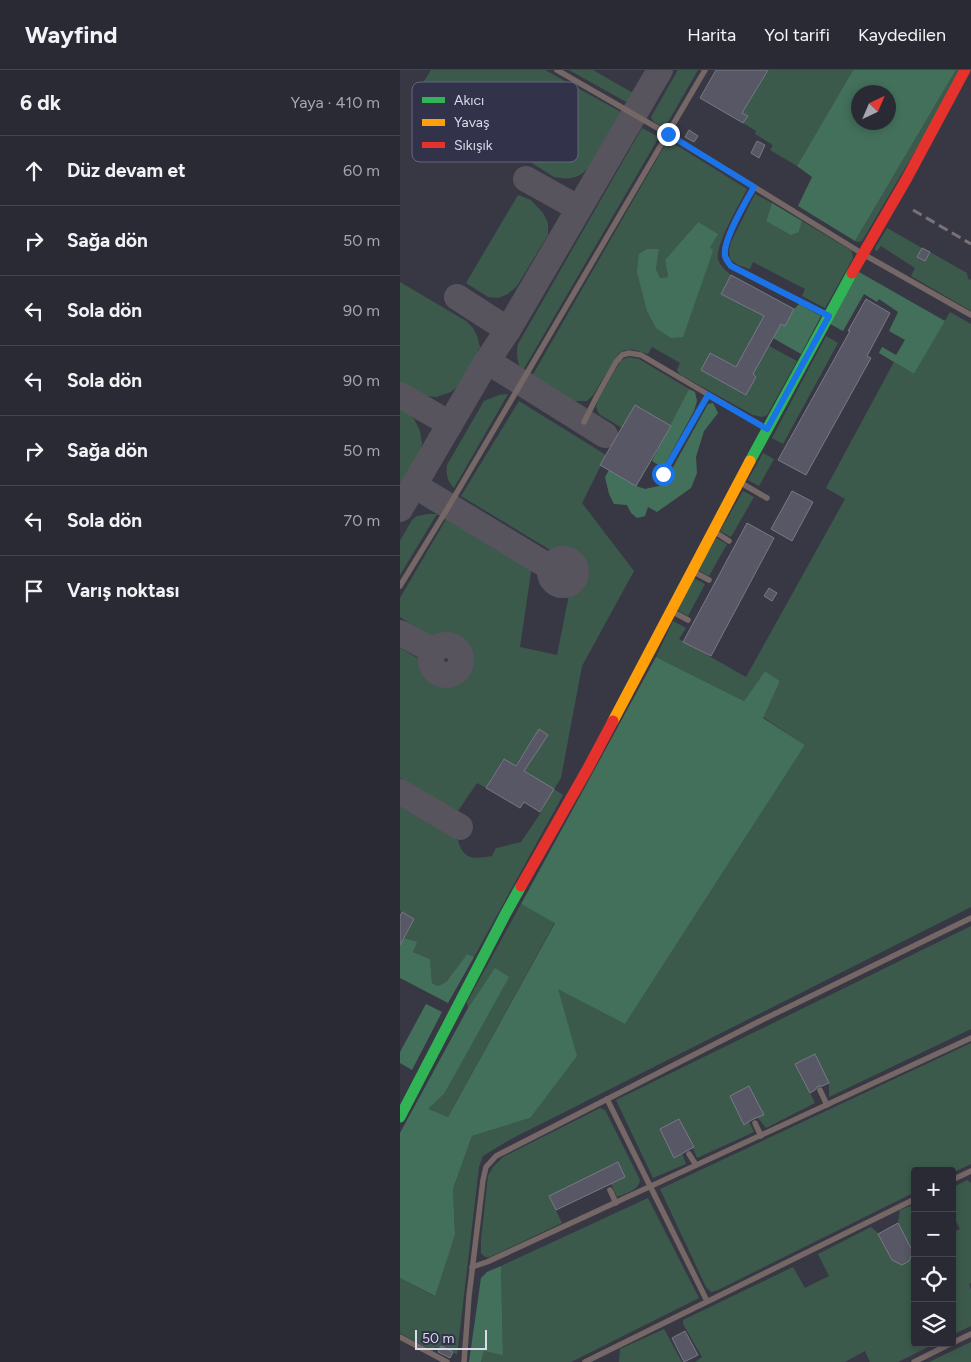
<!DOCTYPE html>
<html lang="tr">
<meta charset="utf-8">
<style>
:root{--surface:#2a2a34;--page:#363640;--text:#f1f3f6;--muted:#a5a7ac;--line:#46464f}
body{margin:0;font-family:Figtree,sans-serif;background:var(--page);color:var(--text)}
.controls{position:absolute;right:15px;bottom:15px;display:grid;overflow:hidden;border-radius:5px;box-shadow:0 2px 8px #0003}
.controls button{width:45px;height:45px;display:grid;place-items:center;padding:0;border:0;border-bottom:1px solid var(--line);background:var(--surface);color:var(--text);font:25px sans-serif}
.compass{position:absolute;left:451px;top:15px;width:45px;height:45px;border-radius:50%;background:var(--surface);box-shadow:0 2px 8px #0003;rotate:44deg}
.scale{position:absolute;left:15px;bottom:12px;width:72px;box-sizing:border-box;padding-left:5px;border:2px solid #dbdbeb;border-top:0;font-size:14px;line-height:18px;white-space:nowrap;color:#dbdbeb;-webkit-text-stroke:4px #33324b;paint-order:stroke}
.stop{position:absolute;width:15px;height:15px;margin:-11px;border:4px solid #1a73e8;border-radius:50%;background:#fff}
.stop.end{background:#1a73e8;border-color:#fff;box-shadow:0 1px 5px #0008}
.list{margin:0;padding:0;list-style:none}
h2{display:flex;justify-content:space-between;align-items:center;height:65px;margin:0;padding:0 20px;font-size:21px}
h2 small{font-size:16px;font-weight:400;color:var(--muted)}
.list li{display:grid;grid-template-columns:32px 1fr auto;gap:15px;align-items:center;box-sizing:border-box;height:70px;padding:0 20px;border-top:1px solid var(--line)}
.list b{display:block;font-size:19px;white-space:nowrap}
.list em{font-size:16px;font-style:normal;color:var(--muted)}
.icon{flex:none;width:28px;height:28px;fill:none;stroke:currentColor;stroke-width:2;stroke-linecap:round;stroke-linejoin:round}
.map{position:relative;flex:none;width:571px;height:1292px;overflow:hidden}
header{display:flex;align-items:center;gap:30px;box-sizing:border-box;height:70px;padding:0 25px;background:var(--surface);border-bottom:1px solid var(--line)}
header strong{font-size:24px}
nav{display:flex;gap:28px;margin-inline-start:auto;font-size:18px}
main{display:flex}
aside{flex:1;background:var(--surface)}
.map>svg:first-child{display:block}
.green{fill:#3c5a4c;fill-rule:evenodd}
.forest{fill:#43705b;fill-rule:evenodd}
.lines{fill:none;stroke-linecap:round;stroke-linejoin:round}
.taxiway{stroke:#58545d;stroke-width:26}
.building{fill:#575765;stroke:#797985}
.lane{stroke:#746765;stroke-width:5.5}
.fast{stroke:#30b455;stroke-width:11}
.slow{stroke:#ff9f0a;stroke-width:11}
.jam{stroke:#e5322d;stroke-width:11}
.rail{stroke:#797175;stroke-width:3;stroke-dasharray:10 5;stroke-linecap:butt}
.route{stroke:#1a73e8;stroke-width:6}
.key{fill:#33324b;stroke:#65657b;stroke-width:1}
.key-label{font-size:14px;fill:#dbdbeb}
</style>
<header>
<strong>Wayfind</strong>
<nav><a>Harita</a><a>Yol tarifi</a><a>Kaydedilen</a></nav>
</header>
<main>
<aside>
<h2>6 dk<small>Yaya · 410 m</small></h2>
<ul class="list">
<li><svg class="icon" aria-label="ahead" viewBox="0 0 24 24"><path d="M12 20V5M6 11l6-6 6 6"/></svg><div><b>Düz devam et</b></div><em>60 m</em></li>
<li><svg class="icon" aria-label="right" viewBox="0 0 24 24"><path d="M7 20v-9h11M14 6l5 5-5 5"/></svg><div><b>Sağa dön</b></div><em>50 m</em></li>
<li><svg class="icon" aria-label="left" viewBox="0 0 24 24"><path d="M17 20v-9H6M10 6l-5 5 5 5"/></svg><div><b>Sola dön</b></div><em>90 m</em></li>
<li><svg class="icon" aria-label="left" viewBox="0 0 24 24"><path d="M17 20v-9H6M10 6l-5 5 5 5"/></svg><div><b>Sola dön</b></div><em>90 m</em></li>
<li><svg class="icon" aria-label="right" viewBox="0 0 24 24"><path d="M7 20v-9h11M14 6l5 5-5 5"/></svg><div><b>Sağa dön</b></div><em>50 m</em></li>
<li><svg class="icon" aria-label="left" viewBox="0 0 24 24"><path d="M17 20v-9H6M10 6l-5 5 5 5"/></svg><div><b>Sola dön</b></div><em>70 m</em></li>
<li><svg class="icon" aria-label="arrive" viewBox="0 0 24 24"><path d="M6 21V4h12l-3 4 3 4H6"/></svg><div><b>Varış noktası</b></div></li>
</ul>
</aside>
<div class="map">
<svg width="571" height="1292" viewBox="0 0 571 1292">
<rect width="100%" height="100%" fill="#383845"/>
<g class="green">
<path d="M31 0H145L221 42 189 97C179 109 169 110 154 107L18 21Z"/>
<path d="M169 0H193L233 23 228 33Z"/>
<path d="M278 0H298L268 52 263 56C258 55 253 52 251 47Z"/>
<path d="M368 0H453L397 96 370 80 373 75 355 64 356 61 343 53 347 46 342 43Z"/>
<path d="M556 0H563L462 171 458 172 455 171Z"/>
<path d="M242 58 259 67 122 302C117 292 116 285 118 274Z"/>
<path d="M268 72 273 73 347 119C340 133 315 175 318 189 320 196 326 201 331 205L321 223 364 246 336 297 310 283 301 300 346 325 356 307 353 304 369 276 397 291 367 345 362 347 353 345 281 305 278 302 277 300 280 293 252 277 248 284C237 281 231 276 219 283L193 325 187 331H175L137 312 132 306 265 75ZM298 152 310 178 247 241 259 179 256 199 260 208 268 207 265 190Z"/>
<path d="M355 124 372 133 366 151 399 162 402 151 452 181 453 188 425 238 402 226 405 219 353 192 350 199 338 195 330 189 329 181 331 172Z"/>
<path d="M118 125 131 130 143 143 148 153V165L117 216 108 224 98 228 88 227 66 213Z"/>
<path d="M487 158 522 178 517 187 525 191 530 182 567 203 568 209 571 210V241L511 206 515 198 481 176 477 181 475 180V178Z"/>
<path d="M0 212 66 251 73 258 77 266 80 277 62 313 51 322 36 327 17 325 0 315Z"/>
<path d="M550 242 571 254V837L111 1069 83 1086 79 1097 57 1285 53 1282 35 1277 33 1281 0 1263V1208L34 1226 55 1165 53 1119 72 1066 130 1048 158 918 225 954 405 675 363 647 380 611 365 601 344 631 256 587 273 551 286 558 279 569 346 607 445 429 426 418 494 292 514 304Z"/>
<path d="M426 266 438 273 383 374 372 368Z"/>
<path d="M229 287 239 289 289 319 271 356 235 335 222 358 199 344 196 337 199 328 221 290Z"/>
<path d="M108 324 54 418C47 411 46 405 47 395L84 331 99 325Z"/>
<path d="M119 331 206 385 182 433 234 501 182 596 161 708 154 719 163 725 74 887 67 884 46 912 38 916 32 913 30 889 13 882 16 873 4 868 14 849 0 841V737L58 770C63 791 75 789 92 786L96 778 121 772 140 744 153 719 124 701 147 665 139 660 115 696 103 689 86 718 77 713 58 741 0 708V578L21 590 25 601 41 612 50 610 59 606 63 608 68 598 66 596 68 589 65 581 58 573 50 568H41L37 564 32 567 0 547V528L48 446 132 495 120 577 157 585 170 520C174 517 180 515 182 510 186 500 180 485 169 483 166 482 160 483 157 484L61 426Z"/>
<path d="M0 336 14 349 20 361 22 373 20 387 0 420Z"/>
<path d="M363 383 374 389 359 416 348 410Z"/>
<path d="M343 421 354 427 331 467 320 461Z"/>
<path d="M28 444H37L0 505V471L12 450 17 446Z"/>
<path d="M316 468 327 474 309 506 298 500Z"/>
<path d="M294 508 305 514 288 546 277 540Z"/>
<path d="M121 834 155 852 48 1047 27 1040 44 1024 95 899 68 938 67 932Z"/>
<path d="M571 856V959L429 1027V1013L410 1023 415 1033 366 1058 358 1048 349 1052 354 1062 297 1088 293 1078 282 1083 286 1094 253 1108 216 1030Z"/>
<path d="M571 973V1094L552 1103V1101H515V1122L318 1220 311 1222 306 1217 260 1119Z"/>
<path d="M200 1038 205 1040 240 1110C238 1121 226 1123 217 1127L211 1114 225 1107 218 1093 149 1126 162 1153 90 1187H85L81 1183V1170L88 1106 93 1097 103 1087Z"/>
<path d="M567 1110 571 1113V1213L569 1214 571 1219V1256L552 1265V1163L560 1159 552 1143V1118Z"/>
<path d="M248 1128 299 1228 171 1292H81L84 1281 103 1284 101 1196Z"/>
<path d="M515 1134V1273H536L498 1292H470L465 1281 445 1292H295L302 1287 283 1254V1250L393 1197 405 1218 429 1206 418 1184 471 1157 479 1164 498 1153 500 1140Z"/>
<path d="M264 1259 282 1292H219L220 1279Z"/>
<path d="M571 1272V1292H529Z"/>
</g>
<g class="forest">
<path d="M453 0H556L455 171 398 136 412 107 397 96ZM458 22H488V52H458Z"/>
<path d="M372 133 402 151 399 162 391 165 366 151Z"/>
<path d="M298 152 318 164 310 177 313 181 283 267 271 268 256 258 247 241 237 202 239 184 247 179H259L256 199 260 208 268 207 265 190Z"/>
<path d="M459 202 545 251 514 304 479 283 482 277 496 285 505 270 489 261 498 242 479 229 477 232 464 224 443 261 430 254Z"/>
<path d="M399 234 421 246 401 284 373 268 381 254 385 256 394 239Z"/>
<path d="M289 319 295 322 297 331 294 341 263 398 252 391Z"/>
<path d="M313 333 318 343 304 361 296 387 297 403 291 418 257 442 248 437 245 446 237 448 231 443 227 435 214 434 209 424 205 407 209 400 236 416 245 419 263 415 308 334Z"/>
<path d="M256 587 344 631 365 601 380 611 363 648 405 675 225 954 158 919 177 986 130 1048 72 1066 53 1119 55 1165 35 1226 0 1208V1063L68 938 95 898 109 907 44 1024 28 1039 48 1047 155 853 121 834Z"/>
<path d="M4 868 17 872 13 882 30 889 32 913 38 916 46 912 67 884 74 887 48 933 0 908V875Z"/>
<path d="M26 934 42 942 12 1000 0 993V982Z"/>
<path d="M101 1196 103 1285 84 1281 81 1292H69L81 1208 87 1202Z"/>
</g>
<g class="lines">
<g class="taxiway">
<path d="M126 109 178 138"/>
<path d="M57 227 108 260"/>
<path d="M87 291 205 365"/>
<path d="M0 325 50 354"/>
<path d="M14 415 151 498"/>
<path d="M0 439 87 291 108 260 260 0"/>
<circle cx="163" cy="502" r="13"/>
<path d="M0 563 34 581"/>
<circle cx="46" cy="590" r="15"/>
<path d="M0 722 60 757"/>
</g>
</g>
<g class="building">
<path d="M316 0H368L342 43 348 46 343 53 300 28Z"/>
<path d="M289 60 298 66 294 72 285 67Z"/>
<path d="M357 71 365 75 359 88 351 83Z"/>
<path d="M522 178 530 182 525 191 517 187Z"/>
<path d="M331 205 394 239 385 256 381 254 353 304 356 307 346 325 301 300 310 283 336 297 364 246 321 224Z"/>
<path d="M466 229 490 243 467 286 471 288 406 405 378 390 450 261H448Z"/>
<path d="M235 335 271 356 236 416 200 395Z"/>
<path d="M392 421 413 432 392 471 371 459Z"/>
<path d="M347 453 374 468 311 586 283 572Z"/>
<path d="M369 518 377 523 372 531 364 526Z"/>
<path d="M139 659 148 665 124 701 154 719 140 742 124 732 120 738 86 718 104 689 116 696Z"/>
<path d="M2 842 14 849 0 875V846Z"/>
<path d="M415 984 429 1013 422 1016H418L415 1020 410 1023 395 994Z"/>
<path d="M349 1016 364 1045 353 1049 344 1055 330 1026Z"/>
<path d="M279 1049 294 1077 274 1088 260 1059Z"/>
<path d="M218 1092 225 1107 156 1140 149 1126Z"/>
<path d="M498 1153 513 1182 509 1191 502 1195 492 1190 478 1164Z"/>
<path d="M285 1261 298 1285 284 1292 272 1268Z"/>
<path d="M41 1276 53 1282 50 1288 38 1282Z"/>
</g>
<g class="lines">
<g class="lane">
<path d="M157 0 268 64 463 184 571 245"/>
<path d="M354 117C346 131 322 171 325 186 326 190 329 193 331 196L427 245"/>
<path d="M184 352 197 326 216 292 222 285 229 283 241 285 365 358"/>
<path d="M263 404 308 325"/>
<path d="M341 413 367 428"/>
<path d="M315 462 329 471"/>
<path d="M294 502 309 510"/>
<path d="M0 516 49 436 305 0"/>
<path d="M273 542 288 550"/>
<path d="M420 1020 427 1035"/>
<path d="M207 1029 307 1231"/>
<path d="M355 1053 361 1066"/>
<path d="M289 1084 296 1095"/>
<path d="M552 1110 571 1101"/>
<path d="M210 1120 216 1133"/>
<path d="M72 1197 87 1192 571 968"/>
<path d="M0 1267 47 1292"/>
<path d="M552 1273 571 1264"/>
<path d="M64 1292 69 1226 83 1110 86 1097 96 1086 358 952 571 848"/>
<path d="M185 1292 515 1129"/>
<path d="M514 1292 552 1273"/>
</g>
<g class="fast">
<path d="M350 391 452 203"/>
<path d="M0 1047 106 843 121 816"/>
</g>
<path class="slow" d="M213 651 350 391"/>
<g class="jam">
<path d="M452 203 507 108 565 0"/>
<path d="M121 816 188 698 213 651"/>
</g>
<path class="rail" d="M513 140 571 174"/>
</g>
<g class="lines">
<path class="route" d="M263 404 308 325 367 359 429 246 331 196C329 193 326 190 325 186 322 171 346 131 354 117L268 64"/>
</g>
<rect x="12" y="12" width="166" height="80" rx="8" class="key"/>
<rect x="22" y="27" width="23" height="6" fill="#30b455"/>
<rect x="22" y="49" width="23" height="7" fill="#ff9f0a"/>
<rect x="22" y="72" width="23" height="6" fill="#e5322d"/>
<g class="key-label">
<text x="54" y="35">Akıcı</text>
<text x="54" y="57">Yavaş</text>
<text x="54" y="80">Sıkışık</text>
</g>
</svg>
<div class="controls">
<button>+</button>
<button>−</button>
<button><svg class="icon" aria-label="locate" viewBox="0 0 24 24"><circle cx="12" cy="12" r="6"/><path d="M12 2v4M12 18v4M2 12h4M18 12h4"/></svg></button>
<button><svg class="icon" aria-label="layers" viewBox="0 0 24 24"><path d="M12 4l9 5-9 5-9-5zM3 14l9 5 9-5"/></svg></button>
</div>
<svg class="compass" viewBox="-18 -18 36 36"><path d="M0-13l5 13h-10z" fill="#e53935"/><path d="M0 13l5-13h-10z" fill="#a5a7ac"/></svg>
<div class="scale">50 m</div>
<div class="stop" style="left:263px;top:404px"></div>
<div class="stop end" style="left:268px;top:64px"></div>
</div>
</main>
